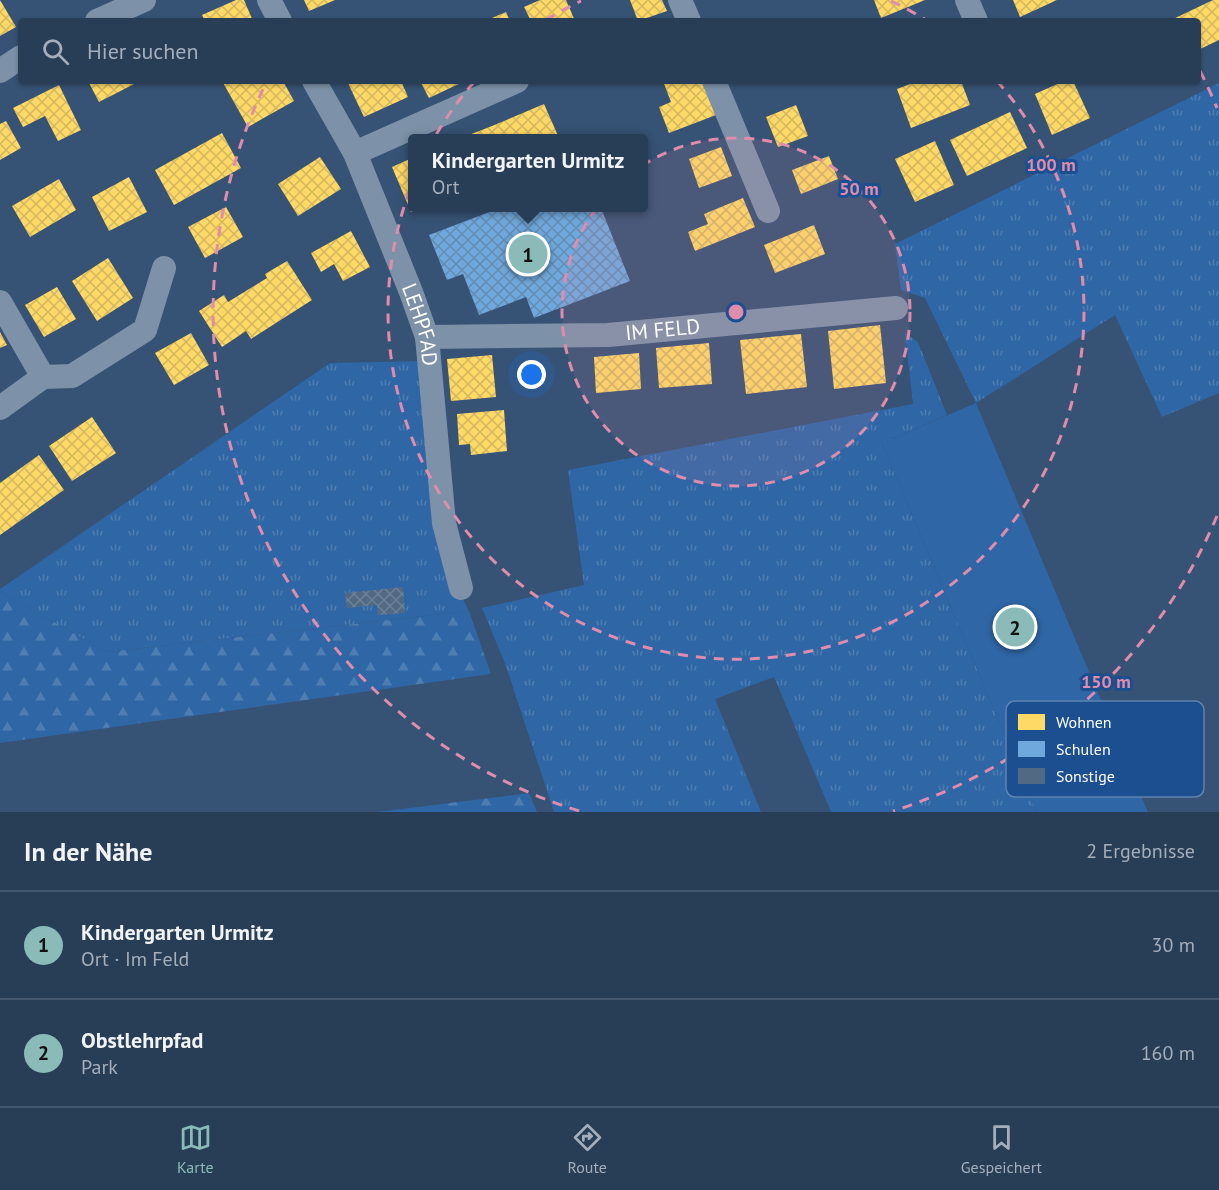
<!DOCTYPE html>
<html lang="de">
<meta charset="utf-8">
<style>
:root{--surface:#283e57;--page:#30455d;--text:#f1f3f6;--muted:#a5aeba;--line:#44576d;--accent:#8bbbb9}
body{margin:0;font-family:"PT Sans",sans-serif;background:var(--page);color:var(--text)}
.you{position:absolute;left:532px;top:375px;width:21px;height:21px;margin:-15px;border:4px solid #fff;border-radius:50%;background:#1a73e8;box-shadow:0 0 0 9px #1a73e833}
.badge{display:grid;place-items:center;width:39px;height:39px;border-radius:50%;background:var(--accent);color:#111;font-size:20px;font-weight:700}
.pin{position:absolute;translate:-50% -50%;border:3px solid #fff;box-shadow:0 2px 6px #0006}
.popup{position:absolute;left:408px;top:134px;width:240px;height:78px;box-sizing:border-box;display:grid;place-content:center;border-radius:6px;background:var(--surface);filter:drop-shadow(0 2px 4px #0005);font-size:20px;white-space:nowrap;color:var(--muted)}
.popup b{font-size:22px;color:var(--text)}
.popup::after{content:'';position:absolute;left:50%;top:100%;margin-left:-12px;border:12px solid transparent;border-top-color:var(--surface)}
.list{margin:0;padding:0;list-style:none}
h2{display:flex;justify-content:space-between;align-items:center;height:78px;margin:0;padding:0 24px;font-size:26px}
h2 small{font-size:20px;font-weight:400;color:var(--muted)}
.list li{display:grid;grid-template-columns:39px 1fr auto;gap:18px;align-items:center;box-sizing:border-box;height:108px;padding:0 24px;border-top:2px solid var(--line)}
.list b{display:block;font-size:22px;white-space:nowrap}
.list p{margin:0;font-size:20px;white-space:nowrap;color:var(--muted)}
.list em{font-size:20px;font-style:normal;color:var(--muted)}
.icon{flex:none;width:33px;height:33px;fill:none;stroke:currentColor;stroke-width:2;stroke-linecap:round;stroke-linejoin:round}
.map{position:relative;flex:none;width:1219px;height:812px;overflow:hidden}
.search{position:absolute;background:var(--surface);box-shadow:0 2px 4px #0004;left:18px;right:18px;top:18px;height:66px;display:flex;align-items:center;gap:15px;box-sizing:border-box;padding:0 21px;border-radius:6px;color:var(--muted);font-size:22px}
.sheet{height:294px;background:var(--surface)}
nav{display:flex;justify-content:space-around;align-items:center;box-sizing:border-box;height:84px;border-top:2px solid var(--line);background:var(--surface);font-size:16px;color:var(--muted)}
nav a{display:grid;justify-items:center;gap:3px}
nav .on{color:var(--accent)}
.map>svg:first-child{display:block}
.grass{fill:url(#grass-tufts)}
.forest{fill:url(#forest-firs)}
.park{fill:#2f66a5}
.homes{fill:url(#homes-cross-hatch)}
.schools{fill:url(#schools-cross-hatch)}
.building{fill:url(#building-cross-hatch)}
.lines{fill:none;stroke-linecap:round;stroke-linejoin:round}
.minor{stroke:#7d92a8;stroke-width:24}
.ring{fill:none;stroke:#e08cad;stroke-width:3;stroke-dasharray:10 8}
.labels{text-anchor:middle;stroke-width:6;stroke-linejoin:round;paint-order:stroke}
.street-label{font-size:21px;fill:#fff;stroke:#1b4f8f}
.key{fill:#1b4f8f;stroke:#5f84b1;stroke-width:1.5}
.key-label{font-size:16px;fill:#fff}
.centre{fill:#e08cad;stroke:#1b4f8f;stroke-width:3}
.ring-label{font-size:18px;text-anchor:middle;font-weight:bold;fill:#e08cad;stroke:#1b4f8f;stroke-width:6;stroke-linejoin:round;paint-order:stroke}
</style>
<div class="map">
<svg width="1219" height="812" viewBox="0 0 1219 812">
<defs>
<pattern id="grass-tufts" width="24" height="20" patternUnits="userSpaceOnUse" patternTransform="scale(1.5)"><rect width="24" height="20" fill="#2f66a5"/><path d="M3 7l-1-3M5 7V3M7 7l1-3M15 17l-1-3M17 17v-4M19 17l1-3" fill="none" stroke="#4e7db2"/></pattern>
<pattern id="forest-firs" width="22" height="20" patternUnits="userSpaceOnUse" patternTransform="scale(1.5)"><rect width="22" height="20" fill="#2f66a5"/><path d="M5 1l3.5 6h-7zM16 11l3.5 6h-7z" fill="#4e7db2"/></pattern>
<pattern id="homes-cross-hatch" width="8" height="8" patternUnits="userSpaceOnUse" patternTransform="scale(1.5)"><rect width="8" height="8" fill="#ffd966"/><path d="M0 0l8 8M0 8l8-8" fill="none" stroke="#d2b660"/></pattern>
<pattern id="schools-cross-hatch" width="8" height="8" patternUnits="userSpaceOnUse" patternTransform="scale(1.5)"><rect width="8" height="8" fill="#6fa8dc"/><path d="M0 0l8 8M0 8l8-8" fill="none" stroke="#648cb1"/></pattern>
<pattern id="building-cross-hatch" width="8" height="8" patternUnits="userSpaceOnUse" patternTransform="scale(1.5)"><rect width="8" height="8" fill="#526984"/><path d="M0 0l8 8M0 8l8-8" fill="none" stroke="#6c8096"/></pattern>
</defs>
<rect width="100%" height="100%" fill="#365274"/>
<g class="grass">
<path d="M1219 83V393L1162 417 1115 315 976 403 925 298 901 290 895 244Z"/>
<path d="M905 333 918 342 947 415 882 443 1037 812H831L774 677 715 699 761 812H554L506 666 482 608 584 585 568 470 913 404Z"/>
<path d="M424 361 453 581 469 611 107 652 0 592V589L330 363Z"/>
</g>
<g class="forest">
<path d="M0 592 107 652 469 611 491 674 0 743Z"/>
<path d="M529 793 537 812H377Z"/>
</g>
<path class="park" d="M976 403 1148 812H1037L882 443Z"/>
<g class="homes">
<path d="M0 0 16 27 0 36Z"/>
<path d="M236 0H244L253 21H205L202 15Z"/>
<path d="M304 0H335L309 11Z"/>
<path d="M540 0H566L575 21H531L524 7Z"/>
<path d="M630 0H662L667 11 638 21Z"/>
<path d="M874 0H925L881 18Z"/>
<path d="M1013 0H1057L1020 17Z"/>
<path d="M1213 0H1219V40L1198 50V21H1169Z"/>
<path d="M506 12 510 21H485Z"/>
<path d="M88 81H140L99 102Z"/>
<path d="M222 81H283L294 101 248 127Z"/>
<path d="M347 81H401L408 97 364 117Z"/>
<path d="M420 81H465L429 98Z"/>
<path d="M663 81H702L716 115 669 133 659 107 671 102Z"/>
<path d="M918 81H961L970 105 911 128 897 89Z"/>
<path d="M1064 81H1073L1090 118 1052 135 1035 94Z"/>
<path d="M59 85 81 130 58 141 45 116 23 127 13 108Z"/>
<path d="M544 104 559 138H461L492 126Z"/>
<path d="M796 105 808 136 778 147 766 117Z"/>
<path d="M1010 112 1027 148 967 176 950 140Z"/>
<path d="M6 121 21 148 0 160V124Z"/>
<path d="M222 133 241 168 174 205 155 170Z"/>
<path d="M935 141 954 185 915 202 895 159Z"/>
<path d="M721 147 732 176 699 188 689 159Z"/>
<path d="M829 156 838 179 801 194 792 170Z"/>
<path d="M320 157 341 189 298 216 278 184Z"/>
<path d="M412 158V208H421L411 212 392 167Z"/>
<path d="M129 177 147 212 109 231 92 197Z"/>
<path d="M59 179 76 210 30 237 12 206Z"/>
<path d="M743 198 755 227 695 251 688 232 708 224 704 214Z"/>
<path d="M226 207 243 237 205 258 188 227Z"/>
<path d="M814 225 825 254 775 273 764 245Z"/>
<path d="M351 231 370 267 343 281 334 264 321 272 311 253Z"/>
<path d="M108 258 133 298 97 321 72 281Z"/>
<path d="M287 261 312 300 251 339 246 331 222 347 199 311 224 295 228 302 267 278 265 274Z"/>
<path d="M57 287 76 319 44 337 25 305Z"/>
<path d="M880 325 886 383 834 389 828 331Z"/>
<path d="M0 332 7 345 0 348Z"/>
<path d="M191 333 209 365 174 385 155 353Z"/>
<path d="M801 334 807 387 746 394 740 340Z"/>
<path d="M709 343 712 384 659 388 656 348Z"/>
<path d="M639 353 641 389 596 393 594 357Z"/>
<path d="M492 355 496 397 451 401 447 359Z"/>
<path d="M504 410 507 451 471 455 470 444 459 445 457 414Z"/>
<path d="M92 417 116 453 72 481 49 446Z"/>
<path d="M39 455 64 490 0 535V483Z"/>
</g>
<path class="schools" d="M500 208H601L630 281 534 318 526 297 479 315 463 274 447 280 429 235Z"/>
<path class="building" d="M403 587 405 613 378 615 377 605 347 608 345 593Z"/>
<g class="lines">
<g class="minor">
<path d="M269 0 280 21"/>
<path d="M680 0 689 21"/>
<path d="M967 0 976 21"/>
<path d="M97 21 144 0"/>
<path d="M0 71 21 57"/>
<path id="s1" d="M314 81 355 153 411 292 427 337 444 523 461 588"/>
<path d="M714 81 768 211"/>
<path d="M355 153 517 81"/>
<path d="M0 302 43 377"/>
<path id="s2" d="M427 337 608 335 896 308"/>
<path d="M0 408 43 377 72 376 145 330 164 268"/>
</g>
</g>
<circle cx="736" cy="312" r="174" fill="#e08cad" fill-opacity=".12"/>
<g class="ring">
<circle cx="736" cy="312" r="174"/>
<path d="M546 20A348 348 0 0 1 581 1M891 1A348 348 0 0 1 926 20M997 81A348 348 0 1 1 475 81"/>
<path d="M1217 516A523 523 0 0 1 893 811M579 811A523 523 0 0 1 266 83M1200 71A523 523 0 0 1 1217 108"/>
</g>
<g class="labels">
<g class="street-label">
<text dy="7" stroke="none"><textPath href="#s1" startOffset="267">LEHPFAD</textPath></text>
<text dy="7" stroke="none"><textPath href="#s2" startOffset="236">IM FELD</textPath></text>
</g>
</g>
<rect x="1006" y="701" width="198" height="96" rx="9" class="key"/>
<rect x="1018" y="714" width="27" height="16" fill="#ffd966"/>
<rect x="1018" y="741" width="27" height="16" fill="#6fa8dc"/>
<rect x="1018" y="768" width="27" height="16" fill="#526984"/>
<g class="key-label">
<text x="1056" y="728">Wohnen</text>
<text x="1056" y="755">Schulen</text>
<text x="1056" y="782">Sonstige</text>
</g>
<circle cx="736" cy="312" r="9" class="centre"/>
<g class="ring-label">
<text x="1051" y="171">100 m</text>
<text x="859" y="195">50 m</text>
<text x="1106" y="688">150 m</text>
</g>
</svg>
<div class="you"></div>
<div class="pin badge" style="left:528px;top:254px">1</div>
<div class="popup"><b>Kindergarten Urmitz</b>Ort</div>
<div class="pin badge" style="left:1015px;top:627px">2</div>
<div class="search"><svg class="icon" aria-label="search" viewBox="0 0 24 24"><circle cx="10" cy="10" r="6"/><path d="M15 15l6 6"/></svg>Hier suchen</div>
</div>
<section class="sheet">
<h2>In der Nähe<small>2 Ergebnisse</small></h2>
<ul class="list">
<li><span class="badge">1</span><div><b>Kindergarten Urmitz</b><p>Ort · Im Feld</p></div><em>30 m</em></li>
<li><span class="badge">2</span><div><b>Obstlehrpfad</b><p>Park</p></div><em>160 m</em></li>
</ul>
</section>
<nav>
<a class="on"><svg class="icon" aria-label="map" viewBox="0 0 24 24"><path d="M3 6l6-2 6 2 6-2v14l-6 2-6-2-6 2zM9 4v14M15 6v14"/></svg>Karte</a>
<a><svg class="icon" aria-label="directions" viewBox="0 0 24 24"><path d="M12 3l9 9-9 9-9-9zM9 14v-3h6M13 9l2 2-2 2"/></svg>Route</a>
<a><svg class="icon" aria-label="saved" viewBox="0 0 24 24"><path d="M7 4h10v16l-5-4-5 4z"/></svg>Gespeichert</a>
</nav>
